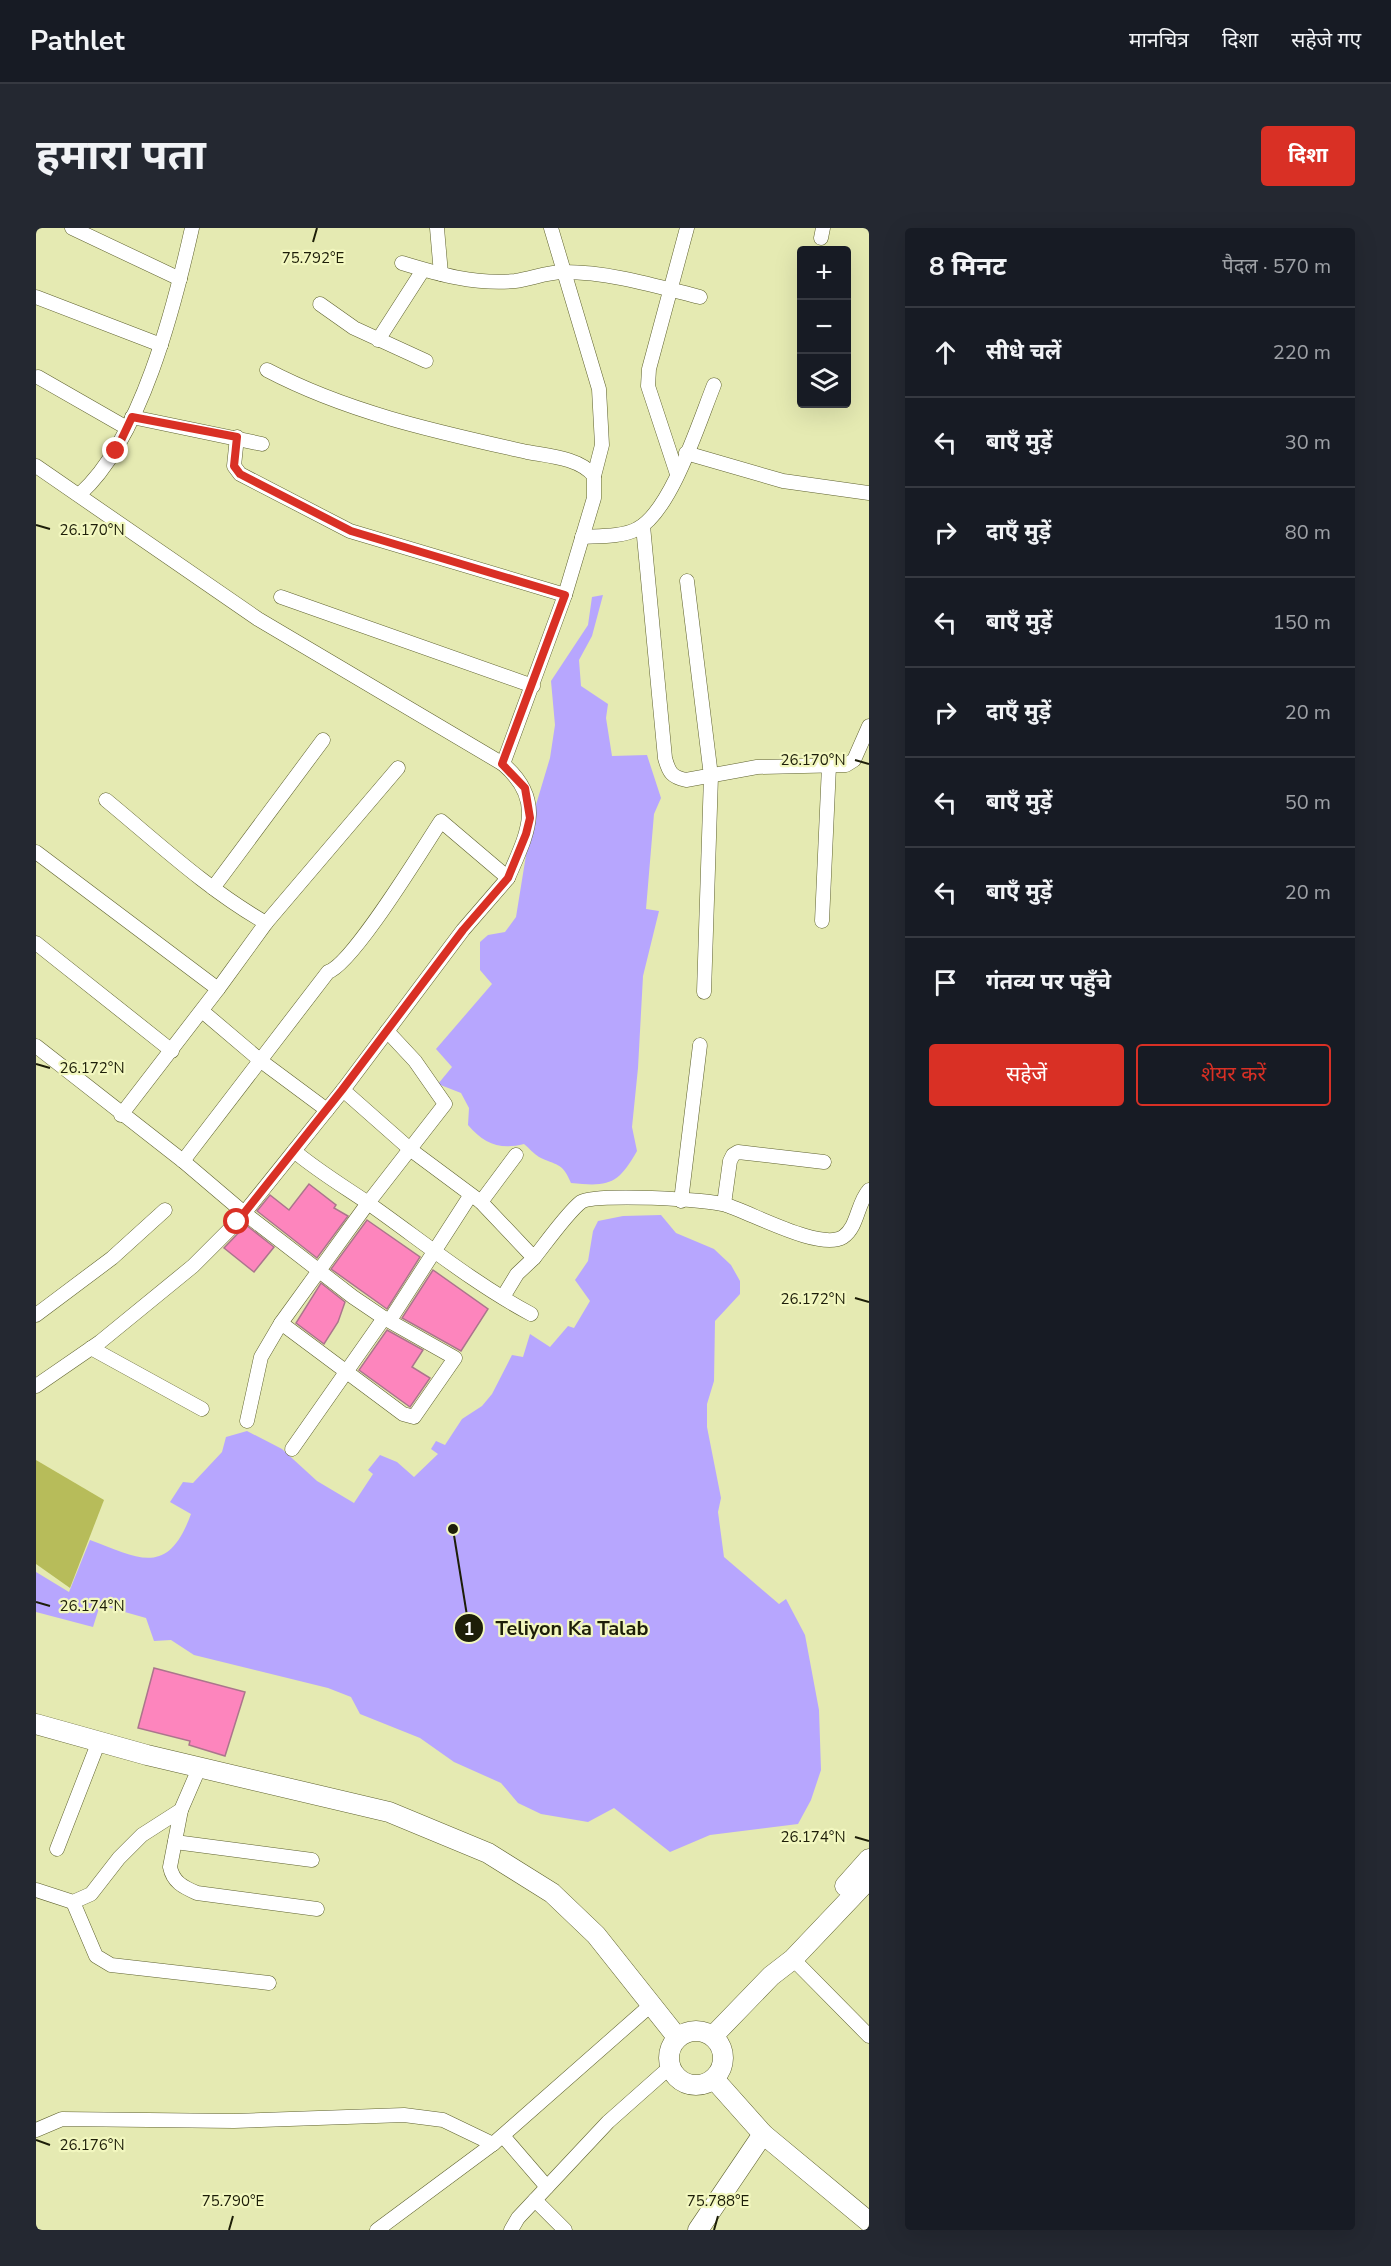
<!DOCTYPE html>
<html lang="hi">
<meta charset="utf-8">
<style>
:root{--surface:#171b24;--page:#242831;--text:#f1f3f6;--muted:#9ea1a6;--line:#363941;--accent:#d93025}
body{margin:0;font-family:"Nunito Sans","Noto Sans Devanagari",sans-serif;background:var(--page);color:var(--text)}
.controls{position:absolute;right:18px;top:18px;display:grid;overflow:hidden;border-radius:6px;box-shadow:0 6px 24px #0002}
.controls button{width:54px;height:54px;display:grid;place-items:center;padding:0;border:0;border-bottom:2px solid var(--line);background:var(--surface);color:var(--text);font:30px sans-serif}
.stop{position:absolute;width:18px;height:18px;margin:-14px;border:4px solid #d93025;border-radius:50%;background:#fff}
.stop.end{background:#d93025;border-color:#fff;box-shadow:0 2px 6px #0008}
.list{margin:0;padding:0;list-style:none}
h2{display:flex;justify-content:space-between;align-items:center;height:78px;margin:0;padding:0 24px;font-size:26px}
h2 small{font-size:20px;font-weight:400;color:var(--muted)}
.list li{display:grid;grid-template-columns:39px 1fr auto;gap:18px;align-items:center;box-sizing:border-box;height:90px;padding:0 24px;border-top:2px solid var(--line)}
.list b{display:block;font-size:22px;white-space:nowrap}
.list em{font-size:20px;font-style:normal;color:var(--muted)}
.actions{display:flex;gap:12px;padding:18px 24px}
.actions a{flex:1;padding:14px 0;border:2px solid var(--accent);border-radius:6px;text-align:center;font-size:21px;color:var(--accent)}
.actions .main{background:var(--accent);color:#fff}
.icon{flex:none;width:33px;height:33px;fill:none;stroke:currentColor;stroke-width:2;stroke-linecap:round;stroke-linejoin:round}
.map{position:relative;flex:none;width:833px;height:2002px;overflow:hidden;border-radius:6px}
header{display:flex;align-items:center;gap:36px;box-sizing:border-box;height:84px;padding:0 30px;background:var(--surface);border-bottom:2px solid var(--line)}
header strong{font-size:28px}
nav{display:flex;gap:33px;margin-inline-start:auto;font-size:21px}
.intro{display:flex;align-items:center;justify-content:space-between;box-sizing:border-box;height:144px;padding:0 36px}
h1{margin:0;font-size:42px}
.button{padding:15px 27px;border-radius:6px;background:var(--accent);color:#fff;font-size:21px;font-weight:700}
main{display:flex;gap:36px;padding:0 36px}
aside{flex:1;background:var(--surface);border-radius:6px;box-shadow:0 6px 24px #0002}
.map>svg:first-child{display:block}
.green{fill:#b7bc5a}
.water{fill:#b7a6fe}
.building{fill:#fd85bd;stroke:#ab758c;stroke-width:1.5}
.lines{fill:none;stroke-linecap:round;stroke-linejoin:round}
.street-casing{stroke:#5f622f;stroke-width:15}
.secondary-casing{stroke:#5f622f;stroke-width:21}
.street{stroke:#fff;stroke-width:14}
.secondary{stroke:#fff;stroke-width:20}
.route{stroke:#d93025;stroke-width:8}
.ticks{fill:none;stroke:#1d1e08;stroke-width:2}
.ticks-label{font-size:15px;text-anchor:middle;fill:#1d1e08;stroke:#f2f7bf;stroke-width:4.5;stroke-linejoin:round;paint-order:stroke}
.leader{fill:none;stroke:#1d1e08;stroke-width:2}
.callout-dot{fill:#1d1e08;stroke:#f2f7bf;stroke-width:2}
.mark-label{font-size:18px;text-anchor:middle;font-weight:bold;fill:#fff}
.callout-label{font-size:20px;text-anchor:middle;font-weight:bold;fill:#1d1e08;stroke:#f2f7bf;stroke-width:4.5;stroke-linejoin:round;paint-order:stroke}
</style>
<header>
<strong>Pathlet</strong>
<nav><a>मानचित्र</a><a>दिशा</a><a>सहेजे गए</a></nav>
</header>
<div class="intro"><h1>हमारा पता</h1><a class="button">दिशा</a></div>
<main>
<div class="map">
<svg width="833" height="2002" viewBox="0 0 833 2002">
<rect width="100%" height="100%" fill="#e5eab2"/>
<path class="green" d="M0 1232 68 1272 34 1360 0 1336Z"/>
<g class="water">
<path d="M567 367 556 408 543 432 545 458 572 476 570 490 576 528 611 527 625 570 618 586 610 681 623 683 607 748 602 840 596 899 601 923C582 956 574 959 535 955 526 933 520 938 503 929 498 926 493 920 488 916 464 922 448 916 432 897L433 880 425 865 402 856 416 839 400 821 456 756 444 742V714L452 707 469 704 480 689 496 590 514 530 519 497 515 453 552 397 556 369Z"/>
<path d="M625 987 640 1005 678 1021 695 1037 704 1053V1066L679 1093 678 1153 671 1176V1199L685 1270 682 1284 688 1329 743 1376 750 1371 769 1407 783 1482 785 1542 775 1572 762 1596 674 1607 634 1624 578 1580 552 1594 505 1586 482 1575 465 1555 418 1534 384 1510 324 1486 315 1469 292 1460 158 1427 135 1412 118 1413 110 1390 64 1377 57 1399 0 1384V1344L33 1364 54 1312C104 1331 132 1349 155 1286L134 1274 147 1254 157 1255 186 1224 190 1209 211 1203 246 1221 281 1253 318 1275 337 1246 332 1242 344 1227 361 1234 378 1249 402 1226 395 1221 400 1213 409 1217 426 1191 446 1178 456 1166 476 1127 487 1129 494 1106 514 1119 532 1098 538 1100 554 1073 539 1052 552 1033 557 1003 562 993 587 988Z"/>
</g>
<g class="building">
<path d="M273 956 300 977 298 980 312 988 281 1030 221 983 234 967 253 982Z"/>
<path d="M331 992 384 1029 351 1081 295 1041Z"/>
<path d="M210 997 238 1019 218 1044 188 1020Z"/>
<path d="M397 1042 452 1081 425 1123 366 1090Z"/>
<path d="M285 1055 309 1074 302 1094 288 1116 260 1095Z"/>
<path d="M351 1102 387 1122 376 1139 394 1150 374 1179 323 1142Z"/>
<path d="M118 1440 209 1464 189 1528 153 1517 154 1513 102 1500Z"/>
</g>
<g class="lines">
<defs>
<g id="street">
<path d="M36 0 144 51"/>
<path d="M401 0 405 46"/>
<path d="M515 0 563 161 566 217 558 248"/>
<path d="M785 10 787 0"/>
<path d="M366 35C402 46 440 57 479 53 495 51 511 44 528 44 574 44 620 58 664 69"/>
<path d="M0 69 125 117"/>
<path d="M284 76 318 100 390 133"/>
<path d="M342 112 387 42"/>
<path d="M231 142C313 185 402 204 491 224 513 228 544 230 558 248V270L529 367 467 536"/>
<path d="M2 149 91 200"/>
<path d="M96 189 226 216"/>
<path d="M201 209 198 238 204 246 314 303 529 367"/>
<path d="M650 225 747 253 833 265"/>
<path d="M0 238 222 391 467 536C510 573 491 606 472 650"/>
<path d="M641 246 612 158 613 141 651 0"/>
<path d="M44 266C105 211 138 80 156 0"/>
<path d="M607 298 629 530C633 545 636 549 650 552L721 539 810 537 818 532 833 498"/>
<path d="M546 309C563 308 586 309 601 301 635 284 663 194 678 157"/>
<path d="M651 353 675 548 668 764"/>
<path d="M245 369 497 458"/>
<path d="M70 572C122 615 172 662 230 695L182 761"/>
<path d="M0 624 182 761 85 887"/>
<path d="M177 660 287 512"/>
<path d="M786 693 793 538"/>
<path d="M230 695 362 540"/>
<path d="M0 715 136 823"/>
<path d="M166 783 225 833 291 882"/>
<path d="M0 818 147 933 207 984 317 1069 348 1090 419 1130 378 1189 367 1186 245 1095 332 975 409 876 379 833 351 803"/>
<path d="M258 923C282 943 307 958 332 975 386 1013 437 1055 495 1086"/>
<path d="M147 933 292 744C317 736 387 620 405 593L472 650 427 702 307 862 375 922 445 974 498 1030C510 1015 531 985 545 974 558 965 673 971 690 977 716 985 784 1023 807 1009 822 999 821 975 833 962"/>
<path d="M645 973 664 817"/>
<path d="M445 974 480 927"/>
<path d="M688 976 694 933 697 927 702 924 788 934"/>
<path d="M467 1069 481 1046 498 1030"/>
<path d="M0 1087 76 1030 129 982"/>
<path d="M354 1092 434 968"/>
<path d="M55 1120 166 1181"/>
<path d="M0 1158 64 1114 157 1038 201 994 307 862"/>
<path d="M211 1193 225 1129 245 1095"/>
<path d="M256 1221 348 1090"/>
<path d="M145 1582 134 1639C137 1654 147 1659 161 1665L281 1681"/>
<path d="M139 1614 276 1632"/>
<path d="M21 1621 63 1513"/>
<path d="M0 1662 37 1674 55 1666 83 1630 106 1607 145 1582 164 1538"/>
<path d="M37 1674 60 1728 75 1737 233 1755"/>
<path d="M757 1731 833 1808"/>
<path d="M0 1902 26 1891 198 1893 368 1887 407 1892 457 1916 616 1776"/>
<path d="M467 1908 511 1959"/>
<path d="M499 1972 529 2002"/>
<path d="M341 2002 457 1916"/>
<path d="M475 2002 482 1990 572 1894 634 1839"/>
</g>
<g id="secondary">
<path d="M0 1496 111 1527 353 1584 452 1625 516 1665 560 1707 641 1809"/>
<path d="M809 1658 833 1631"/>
<circle cx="660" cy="1830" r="27"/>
<path d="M677 1808 735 1748 757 1731 833 1651"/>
<path d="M678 1851 727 1906 833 1994"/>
<path d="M662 2002 727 1906"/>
</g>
</defs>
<use href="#street" class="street-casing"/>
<use href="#secondary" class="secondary-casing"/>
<use href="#street" class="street"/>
<use href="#secondary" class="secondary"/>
</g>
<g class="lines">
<path class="route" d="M80 223 96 189 201 209 198 238 204 246 315 303 529 367 466 536 489 560 494 590 490 606 472 650 427 702 306 862 201 994"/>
</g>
<path class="ticks" d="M277 14 281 0M0 297 14 301M819 532 833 536M0 836 14 840M819 1070 833 1074M0 1374 14 1378M819 1609 833 1613M0 1912 14 1917M193 2002 197 1988M678 2002 682 1988"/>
<g class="ticks-label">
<text x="277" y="35">75.792°E</text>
<text x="56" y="307">26.170°N</text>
<text x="777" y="537">26.170°N</text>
<text x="56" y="845">26.172°N</text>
<text x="777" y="1076">26.172°N</text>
<text x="56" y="1383">26.174°N</text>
<text x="777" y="1614">26.174°N</text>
<text x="56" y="1922">26.176°N</text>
<text x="197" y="1978">75.790°E</text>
<text x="682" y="1978">75.788°E</text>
</g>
<path class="leader" d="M417 1301L433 1400"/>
<g class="callout-dot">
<circle cx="417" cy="1301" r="6"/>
<circle cx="433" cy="1400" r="15"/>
</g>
<g class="mark-label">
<text x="433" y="1407">1</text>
</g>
<g class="callout-label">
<text x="536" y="1407">Teliyon Ka Talab</text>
</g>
</svg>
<div class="controls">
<button>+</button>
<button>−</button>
<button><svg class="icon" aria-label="layers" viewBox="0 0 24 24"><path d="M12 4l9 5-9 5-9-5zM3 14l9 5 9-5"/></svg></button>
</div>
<div class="stop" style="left:201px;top:994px"></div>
<div class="stop end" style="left:80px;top:223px"></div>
</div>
<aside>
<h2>8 मिनट<small>पैदल · 570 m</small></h2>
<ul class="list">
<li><svg class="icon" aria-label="ahead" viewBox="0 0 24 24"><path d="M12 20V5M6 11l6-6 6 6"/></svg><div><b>सीधे चलें</b></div><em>220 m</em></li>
<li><svg class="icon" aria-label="left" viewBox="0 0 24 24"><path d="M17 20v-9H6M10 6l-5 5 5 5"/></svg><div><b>बाएँ मुड़ें</b></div><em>30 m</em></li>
<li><svg class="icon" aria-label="right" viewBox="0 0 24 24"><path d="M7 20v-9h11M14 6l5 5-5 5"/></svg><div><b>दाएँ मुड़ें</b></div><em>80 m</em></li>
<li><svg class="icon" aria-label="left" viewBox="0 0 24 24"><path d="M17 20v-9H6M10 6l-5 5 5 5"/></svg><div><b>बाएँ मुड़ें</b></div><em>150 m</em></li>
<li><svg class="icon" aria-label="right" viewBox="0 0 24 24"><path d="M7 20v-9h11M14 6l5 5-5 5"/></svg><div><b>दाएँ मुड़ें</b></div><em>20 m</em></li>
<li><svg class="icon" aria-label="left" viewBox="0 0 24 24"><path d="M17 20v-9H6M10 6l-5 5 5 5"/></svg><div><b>बाएँ मुड़ें</b></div><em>50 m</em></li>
<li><svg class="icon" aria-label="left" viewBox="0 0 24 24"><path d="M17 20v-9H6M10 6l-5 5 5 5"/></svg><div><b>बाएँ मुड़ें</b></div><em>20 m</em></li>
<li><svg class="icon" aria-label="arrive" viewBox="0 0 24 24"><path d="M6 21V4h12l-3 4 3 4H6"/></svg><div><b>गंतव्य पर पहुँचे</b></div></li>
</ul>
<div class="actions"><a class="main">सहेजें</a><a>शेयर करें</a></div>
</aside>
</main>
